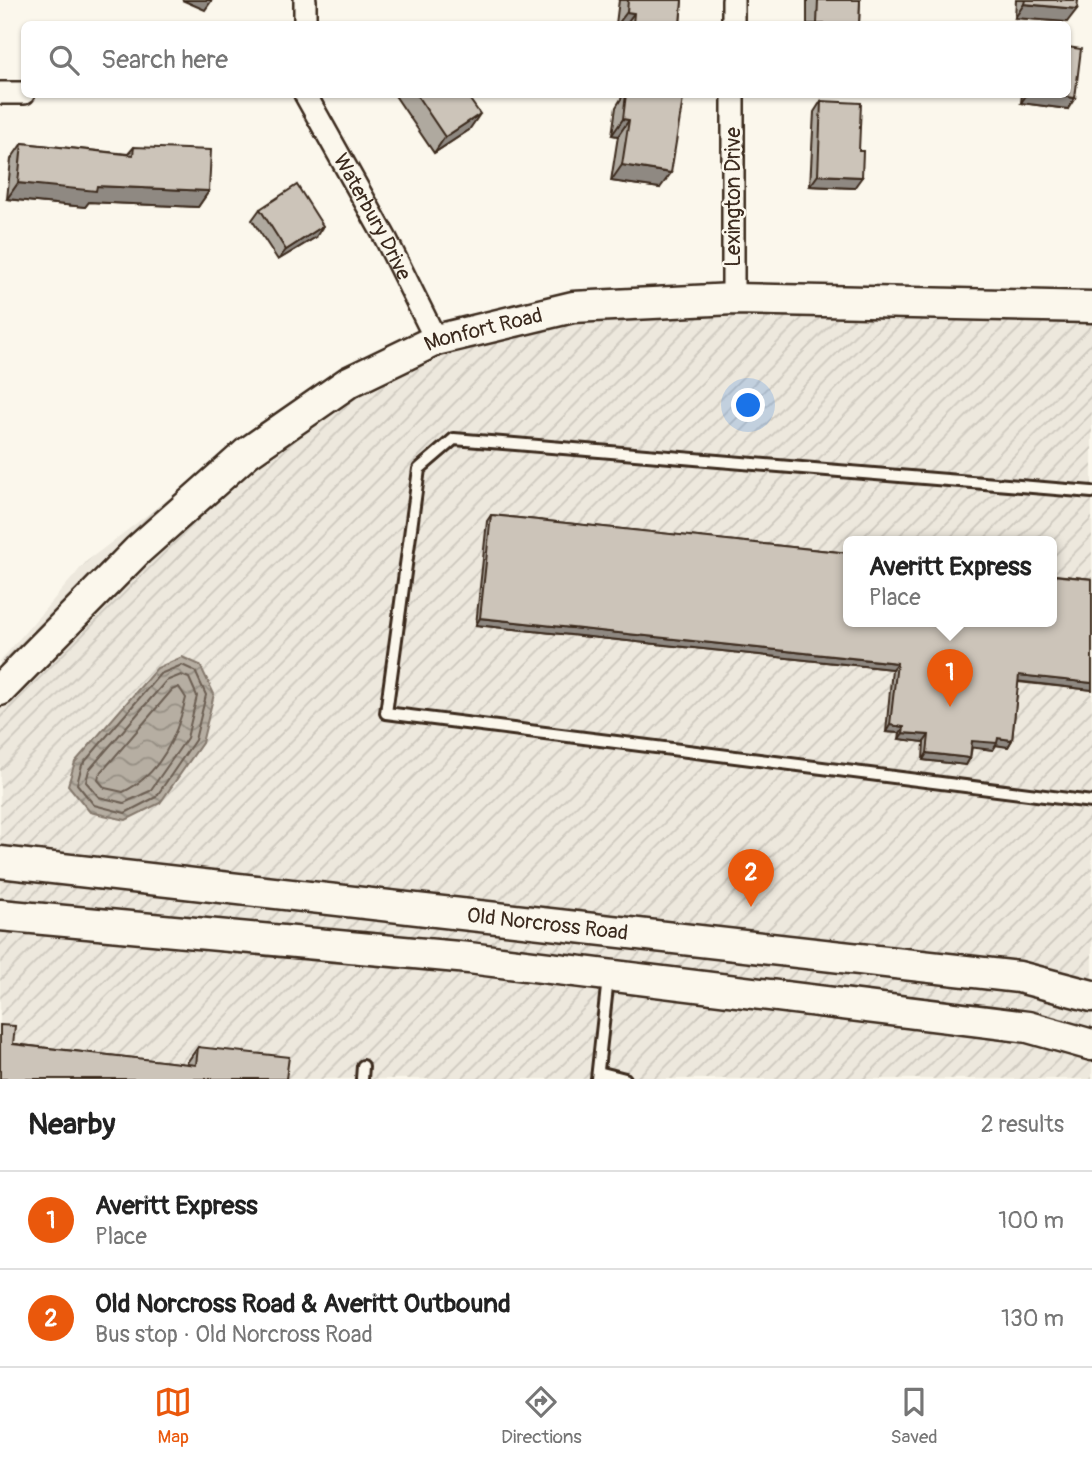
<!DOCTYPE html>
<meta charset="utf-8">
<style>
:root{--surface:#fff;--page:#f2f2f2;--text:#222;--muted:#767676;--line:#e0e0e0;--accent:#ea580c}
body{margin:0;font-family:Pangolin,sans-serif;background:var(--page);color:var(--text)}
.you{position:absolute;left:749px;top:406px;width:24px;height:24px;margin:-18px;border:5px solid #fff;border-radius:50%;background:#1a73e8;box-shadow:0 0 0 10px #1a73e833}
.badge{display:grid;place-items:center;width:46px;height:46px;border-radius:50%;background:var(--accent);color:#fff;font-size:23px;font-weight:700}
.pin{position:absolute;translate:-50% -58px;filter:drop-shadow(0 2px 4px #0008)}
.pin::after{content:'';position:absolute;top:37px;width:24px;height:21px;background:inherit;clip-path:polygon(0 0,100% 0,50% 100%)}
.popup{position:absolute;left:843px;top:536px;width:214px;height:91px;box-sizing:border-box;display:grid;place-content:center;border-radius:10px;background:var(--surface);filter:drop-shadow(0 2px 5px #0005);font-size:23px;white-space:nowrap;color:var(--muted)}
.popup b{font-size:26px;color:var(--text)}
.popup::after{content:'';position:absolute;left:50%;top:100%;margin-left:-14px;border:14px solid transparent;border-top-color:var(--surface)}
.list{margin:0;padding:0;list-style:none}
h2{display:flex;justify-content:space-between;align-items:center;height:91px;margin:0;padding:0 28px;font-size:30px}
h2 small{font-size:23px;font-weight:400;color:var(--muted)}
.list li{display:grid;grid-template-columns:46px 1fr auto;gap:21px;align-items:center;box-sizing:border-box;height:98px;padding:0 28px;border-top:2px solid var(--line)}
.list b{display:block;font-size:26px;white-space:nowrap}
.list p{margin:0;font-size:23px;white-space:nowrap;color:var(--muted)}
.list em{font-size:23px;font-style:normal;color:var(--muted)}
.icon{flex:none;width:38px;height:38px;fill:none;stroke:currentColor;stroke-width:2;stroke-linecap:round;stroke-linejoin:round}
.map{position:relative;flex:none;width:1092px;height:1079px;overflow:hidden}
.search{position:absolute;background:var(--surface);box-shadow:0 2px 5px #0004;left:21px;right:21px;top:21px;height:77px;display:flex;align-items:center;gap:18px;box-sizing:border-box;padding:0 24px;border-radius:10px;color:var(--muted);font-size:26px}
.sheet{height:287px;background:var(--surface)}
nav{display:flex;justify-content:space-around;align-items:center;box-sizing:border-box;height:98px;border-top:2px solid var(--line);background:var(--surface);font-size:19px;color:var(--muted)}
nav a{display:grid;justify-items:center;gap:4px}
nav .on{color:var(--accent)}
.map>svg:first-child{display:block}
.industrial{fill:url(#industrial-furrows);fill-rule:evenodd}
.water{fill:url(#water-waves);stroke:#85796d;stroke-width:2}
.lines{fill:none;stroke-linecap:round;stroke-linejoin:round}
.shore{stroke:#6c5f53;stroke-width:2}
.lane-casing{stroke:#3b2a1e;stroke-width:16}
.street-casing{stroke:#3b2a1e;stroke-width:26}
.secondary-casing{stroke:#3b2a1e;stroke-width:35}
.lane{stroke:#fbf7ec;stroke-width:10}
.street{stroke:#fbf7ec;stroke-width:21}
.secondary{stroke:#fbf7ec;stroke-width:30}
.wall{fill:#afa99f;stroke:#3b2a1e;stroke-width:2}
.shaded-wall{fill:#8f8982;stroke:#3b2a1e;stroke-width:2}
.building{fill:#ccc4b9;stroke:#3b2a1e;stroke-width:2}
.labels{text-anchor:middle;stroke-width:5;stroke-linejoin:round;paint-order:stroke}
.street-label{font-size:21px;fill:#3b2a1e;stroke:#fbf7ec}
</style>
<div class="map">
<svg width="1092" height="1079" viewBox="0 0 1092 1079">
<defs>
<pattern id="industrial-furrows" width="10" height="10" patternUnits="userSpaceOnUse" patternTransform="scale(1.75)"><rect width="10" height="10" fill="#ede8dd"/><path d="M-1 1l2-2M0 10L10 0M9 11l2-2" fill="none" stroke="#ccc7bd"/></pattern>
<pattern id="water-waves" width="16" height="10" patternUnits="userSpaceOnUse" patternTransform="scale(1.75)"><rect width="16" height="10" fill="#b6aea2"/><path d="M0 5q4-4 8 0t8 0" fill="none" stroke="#958e83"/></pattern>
</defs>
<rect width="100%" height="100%" fill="#fbf7ec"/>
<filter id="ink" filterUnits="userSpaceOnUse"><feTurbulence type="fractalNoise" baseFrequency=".0143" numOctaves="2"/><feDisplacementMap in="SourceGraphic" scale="14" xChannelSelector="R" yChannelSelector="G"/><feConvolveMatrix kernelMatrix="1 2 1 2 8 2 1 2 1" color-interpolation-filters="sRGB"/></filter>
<g filter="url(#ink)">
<path class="industrial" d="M591 308H1092V1079H0V661L87 561 325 379ZM848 541H1052V621H848Z"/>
<path class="water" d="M182 657 200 665 214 694 202 743 160 803 126 820 90 812 68 785 75 762 157 668Z"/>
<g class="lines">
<g class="shore">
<path d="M182 665 195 671 206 695 195 740 156 797 125 813 94 805 77 784 82 765 160 674Z"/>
<path d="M181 675 189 678 197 696 187 738 150 791 124 803 99 797 86 782 89 770 166 681Z"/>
<path d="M179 687 186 698C177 736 161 774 123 792L105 788 98 780 99 775 172 690Z"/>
</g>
<defs>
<g id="lane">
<path d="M1092 492 454 439 419 469 386 713 1092 802"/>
<path d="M598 1072 625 1079"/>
<path d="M362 1079 363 1066"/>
<path d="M597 1079 608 978"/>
</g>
<g id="street">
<path d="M305 24V0"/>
<path d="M733 24V0"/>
<path d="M0 93H24"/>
<path id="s1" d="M305 94 386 239 436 340"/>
<path d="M733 299V94"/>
</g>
<g id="secondary">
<path id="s2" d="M0 690 138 550 247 453 349 382 436 340 573 307 733 299 1092 307"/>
<path id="s3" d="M0 862 1019 977 1092 996"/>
<path d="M0 915 469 958 1028 1027 1092 1045"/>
</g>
</defs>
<use href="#lane" class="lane-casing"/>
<use href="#street" class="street-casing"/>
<use href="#secondary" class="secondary-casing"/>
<use href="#lane" class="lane"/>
<use href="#street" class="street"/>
<use href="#secondary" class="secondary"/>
</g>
<g class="wall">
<path d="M619 0H682L680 24H616Z"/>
<path d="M807 0H860L859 24H807Z"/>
<path d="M1016 0H1078L1067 22 1015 18Z"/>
<path d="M394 94H466L469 130 434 153Z"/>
<path d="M624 94H651L660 188 611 181 618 136 612 135 616 107Z"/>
<path d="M1022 94H1068V109L1021 103Z"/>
<path d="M821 101 854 188 810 186 814 112Z"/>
<path d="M22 143 128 154 134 147 209 191 198 207 89 202 85 207 7 199 11 159Z"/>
<path d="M260 209 316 237 278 260 252 220Z"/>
<path d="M491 515 1092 579V690L1018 682 1012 740 1008 747 996 745 993 750 972 747 970 758 966 765 923 760 924 742 899 739 900 733 886 732 892 669 476 625 487 521Z"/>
<path d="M13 1044 186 1064 198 1047 286 1079Z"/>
</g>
<g class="shaded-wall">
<path d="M182 0H212L205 10Z"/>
<path d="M1024 4 1077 9 1067 22 1015 18Z"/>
<path d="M627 12 634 13 626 24H618Z"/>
<path d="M1027 94H1047L1075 98 1068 109 1021 103Z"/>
<path d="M480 114 469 130 434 153 445 137Z"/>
<path d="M623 119 629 120 618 136 612 135Z"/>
<path d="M622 165 671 173 660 188 611 181Z"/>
<path d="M818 175 862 177 854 188 810 186Z"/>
<path d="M18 183 97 186 209 191 198 207 89 202 85 207 7 199Z"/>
<path d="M323 226 316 237 278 260 286 250Z"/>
<path d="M480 618 897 663 892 669 476 625Z"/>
<path d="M1019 675 1092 683V690L1015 681Z"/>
<path d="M890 725 904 727 900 733 886 732Z"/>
<path d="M903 733 929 735 924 742 899 739Z"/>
<path d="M998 738 1012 740 1008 747 996 745 993 750 968 747 972 741Z"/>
<path d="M927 753 970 758 966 765 923 760Z"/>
</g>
<g class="building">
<path d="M628 0H682L680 24H633L634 13 627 12Z"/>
<path d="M818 0H860L859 24H817Z"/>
<path d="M1025 0H1078L1077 9 1024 4Z"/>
<path d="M1068 47 1081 49 1075 98 1047 94H1068Z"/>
<path d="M416 94H466L480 114 445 137Z"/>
<path d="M626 94H651L683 99 671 173 622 165 629 120 623 119Z"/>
<path d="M821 101 861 103 859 151H863L862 177 818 175Z"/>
<path d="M22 143 133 155 134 147 211 150 209 191 97 186 96 191 18 183Z"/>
<path d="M297 185 323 226 286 250 260 209Z"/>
<path d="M491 515 849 553V621H1052V575L1092 579V683L1019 675 1012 740 998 738 997 743 972 741 970 758 927 753 929 735 903 733 904 727 890 725 897 663 480 618Z"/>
<path d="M0 1025 15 1026 13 1044 196 1065 198 1047 289 1057 286 1079H0Z"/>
</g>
</g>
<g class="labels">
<g class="street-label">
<text transform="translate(733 197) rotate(-90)" y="7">Lexington Drive</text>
<text dy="7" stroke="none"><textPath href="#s1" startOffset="140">Waterbury Drive</textPath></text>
<text dy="7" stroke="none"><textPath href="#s2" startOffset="612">Monfort Road</textPath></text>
<text dy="7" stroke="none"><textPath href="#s3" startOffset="551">Old Norcross Road</textPath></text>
</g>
</g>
</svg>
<div class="you"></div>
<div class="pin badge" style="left:950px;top:707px">1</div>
<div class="popup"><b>Averitt Express</b>Place</div>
<div class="pin badge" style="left:751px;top:907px">2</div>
<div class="search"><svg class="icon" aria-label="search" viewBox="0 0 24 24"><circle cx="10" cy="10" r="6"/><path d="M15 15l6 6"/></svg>Search here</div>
</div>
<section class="sheet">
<h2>Nearby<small>2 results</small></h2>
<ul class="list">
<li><span class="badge">1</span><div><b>Averitt Express</b><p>Place</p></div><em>100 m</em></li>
<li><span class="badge">2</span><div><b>Old Norcross Road &amp; Averitt Outbound</b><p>Bus stop · Old Norcross Road</p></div><em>130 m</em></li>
</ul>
</section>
<nav>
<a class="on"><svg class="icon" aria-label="map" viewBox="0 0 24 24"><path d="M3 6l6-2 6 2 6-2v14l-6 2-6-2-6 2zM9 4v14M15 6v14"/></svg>Map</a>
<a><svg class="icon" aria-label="directions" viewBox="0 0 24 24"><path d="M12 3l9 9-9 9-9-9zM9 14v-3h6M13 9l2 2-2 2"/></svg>Directions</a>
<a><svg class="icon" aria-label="saved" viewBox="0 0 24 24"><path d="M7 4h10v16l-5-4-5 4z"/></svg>Saved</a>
</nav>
